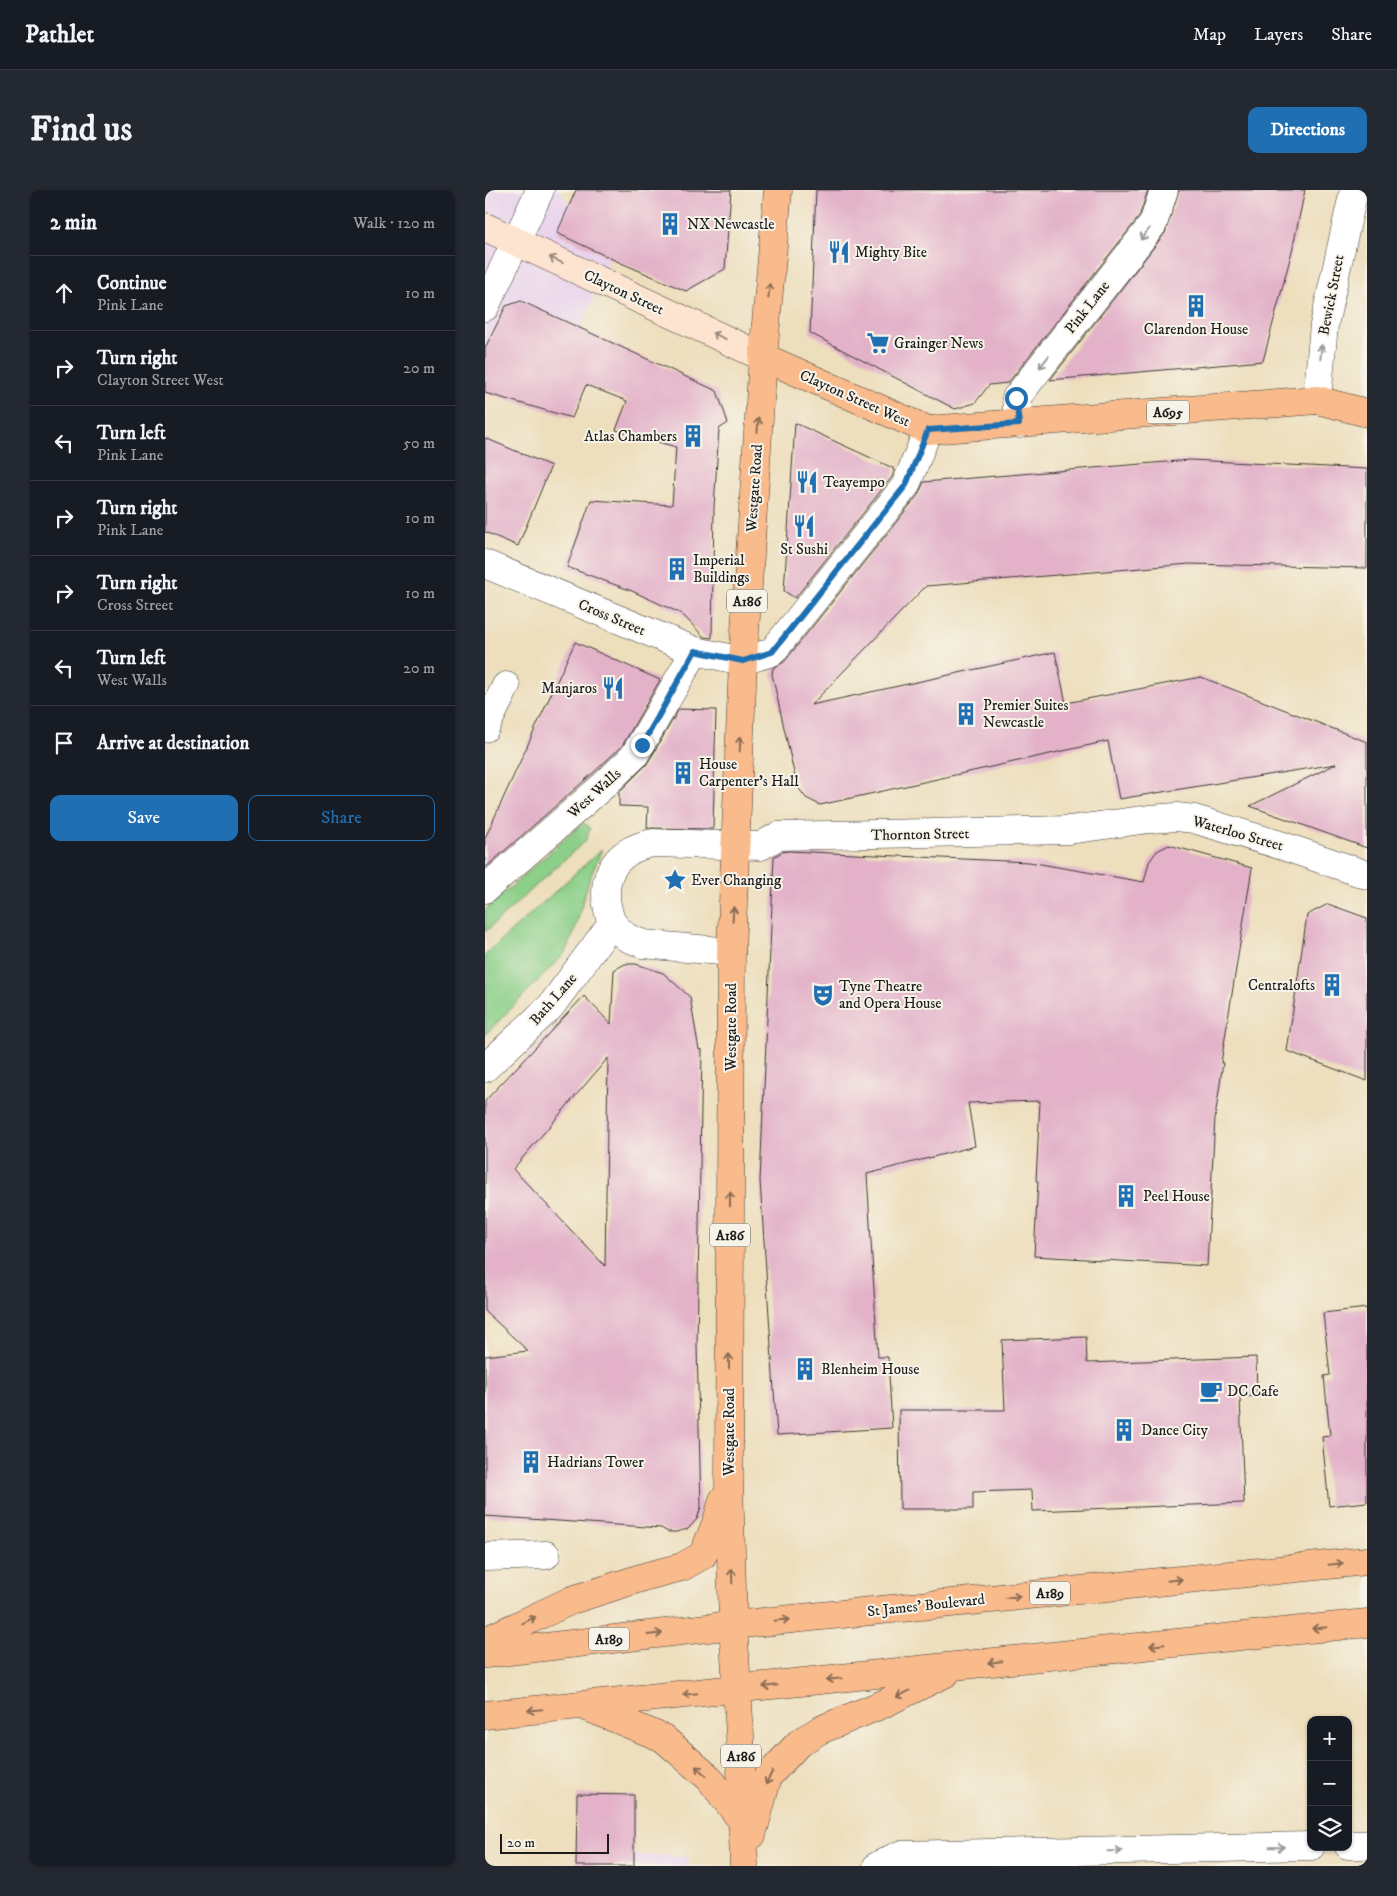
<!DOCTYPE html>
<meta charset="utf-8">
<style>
:root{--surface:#171b24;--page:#242831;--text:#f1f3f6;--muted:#9ea1a6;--line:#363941;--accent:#1f6fb2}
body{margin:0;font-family:"IM FELL DW Pica",serif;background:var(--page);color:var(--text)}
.controls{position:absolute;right:15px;bottom:15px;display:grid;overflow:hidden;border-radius:10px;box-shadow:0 1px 4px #0004}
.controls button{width:45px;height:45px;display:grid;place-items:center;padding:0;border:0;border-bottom:1px solid var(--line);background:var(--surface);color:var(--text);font:25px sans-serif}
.scale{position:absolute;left:15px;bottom:12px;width:109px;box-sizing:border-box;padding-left:5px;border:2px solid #1c1c1c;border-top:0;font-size:14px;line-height:18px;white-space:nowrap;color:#1c1c1c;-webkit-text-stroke:4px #f7f3e8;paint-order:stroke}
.stop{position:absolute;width:15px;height:15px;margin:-11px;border:4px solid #1f6fb2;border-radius:50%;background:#fff}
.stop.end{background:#1f6fb2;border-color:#fff;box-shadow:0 1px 5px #0008}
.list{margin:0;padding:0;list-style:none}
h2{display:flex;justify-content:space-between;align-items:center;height:65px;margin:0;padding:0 20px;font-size:21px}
h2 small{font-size:16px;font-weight:400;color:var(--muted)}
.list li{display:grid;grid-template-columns:32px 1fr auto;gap:15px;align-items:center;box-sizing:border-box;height:75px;padding:0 20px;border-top:1px solid var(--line)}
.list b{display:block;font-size:19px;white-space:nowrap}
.list p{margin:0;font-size:16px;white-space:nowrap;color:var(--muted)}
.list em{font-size:16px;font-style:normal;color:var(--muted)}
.actions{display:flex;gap:10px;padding:15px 20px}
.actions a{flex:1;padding:11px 0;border:1px solid var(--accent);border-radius:10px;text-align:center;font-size:18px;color:var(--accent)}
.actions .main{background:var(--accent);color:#fff}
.icon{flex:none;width:28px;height:28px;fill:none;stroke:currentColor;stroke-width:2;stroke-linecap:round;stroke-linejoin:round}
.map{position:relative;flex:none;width:882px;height:1676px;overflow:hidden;border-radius:10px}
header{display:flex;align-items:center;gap:30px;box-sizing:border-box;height:70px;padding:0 25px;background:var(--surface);border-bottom:1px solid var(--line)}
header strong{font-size:24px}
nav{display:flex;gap:28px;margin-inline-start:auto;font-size:18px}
.intro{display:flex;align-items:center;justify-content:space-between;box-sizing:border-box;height:120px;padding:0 30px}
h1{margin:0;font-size:35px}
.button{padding:12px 22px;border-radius:10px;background:var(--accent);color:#fff;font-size:18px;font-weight:700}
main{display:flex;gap:30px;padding:0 30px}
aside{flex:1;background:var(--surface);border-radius:10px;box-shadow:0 1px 4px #0004}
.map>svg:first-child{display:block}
.built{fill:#e9d2ed}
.green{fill:#8bcf88;stroke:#547652}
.building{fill:#e3b2c9;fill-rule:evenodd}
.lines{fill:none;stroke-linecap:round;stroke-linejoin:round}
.street-casing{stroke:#3b3934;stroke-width:29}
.secondary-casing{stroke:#3b3934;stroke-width:29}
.primary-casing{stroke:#3b3934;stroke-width:29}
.street{stroke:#fff;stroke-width:28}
.secondary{stroke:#fde4d1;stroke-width:28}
.primary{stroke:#fabb8c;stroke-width:28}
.oneway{stroke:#999}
.oneway2{stroke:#988a80}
.oneway3{stroke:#8b6c54}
.route{stroke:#1f6fb2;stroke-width:6}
.labels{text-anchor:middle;stroke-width:4;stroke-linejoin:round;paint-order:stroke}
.shield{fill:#f7f3e8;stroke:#5e5c59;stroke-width:1}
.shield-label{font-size:14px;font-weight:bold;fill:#1c1c1c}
.poi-label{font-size:15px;fill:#1c1c1c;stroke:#f7f3e8;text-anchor:start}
.street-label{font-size:15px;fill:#1c1c1c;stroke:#f7f3e8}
</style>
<header>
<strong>Pathlet</strong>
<nav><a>Map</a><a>Layers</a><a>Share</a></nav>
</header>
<div class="intro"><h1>Find us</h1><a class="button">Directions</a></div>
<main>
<aside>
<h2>2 min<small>Walk · 120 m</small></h2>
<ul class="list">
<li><svg class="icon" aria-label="ahead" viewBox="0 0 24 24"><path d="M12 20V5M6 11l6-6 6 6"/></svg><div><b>Continue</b><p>Pink Lane</p></div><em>10 m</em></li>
<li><svg class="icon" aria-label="right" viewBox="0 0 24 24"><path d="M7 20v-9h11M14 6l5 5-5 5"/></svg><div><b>Turn right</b><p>Clayton Street West</p></div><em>20 m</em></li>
<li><svg class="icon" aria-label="left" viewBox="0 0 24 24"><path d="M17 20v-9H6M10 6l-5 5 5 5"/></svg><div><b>Turn left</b><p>Pink Lane</p></div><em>50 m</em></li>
<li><svg class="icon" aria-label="right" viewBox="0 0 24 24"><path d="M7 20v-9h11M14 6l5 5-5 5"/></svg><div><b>Turn right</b><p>Pink Lane</p></div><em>10 m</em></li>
<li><svg class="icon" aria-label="right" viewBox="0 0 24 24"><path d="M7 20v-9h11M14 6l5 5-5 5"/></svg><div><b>Turn right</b><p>Cross Street</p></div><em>10 m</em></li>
<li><svg class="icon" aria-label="left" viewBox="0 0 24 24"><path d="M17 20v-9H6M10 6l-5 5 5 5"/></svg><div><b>Turn left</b><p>West Walls</p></div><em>20 m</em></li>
<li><svg class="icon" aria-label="arrive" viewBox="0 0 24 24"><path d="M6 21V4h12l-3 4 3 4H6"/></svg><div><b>Arrive at destination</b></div></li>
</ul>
<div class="actions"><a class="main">Save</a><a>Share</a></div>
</aside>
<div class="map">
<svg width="882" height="1676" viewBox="0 0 882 1676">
<rect width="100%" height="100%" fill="#f7f3e8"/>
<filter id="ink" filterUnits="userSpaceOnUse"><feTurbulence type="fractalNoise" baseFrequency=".02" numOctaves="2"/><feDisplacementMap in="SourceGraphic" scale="10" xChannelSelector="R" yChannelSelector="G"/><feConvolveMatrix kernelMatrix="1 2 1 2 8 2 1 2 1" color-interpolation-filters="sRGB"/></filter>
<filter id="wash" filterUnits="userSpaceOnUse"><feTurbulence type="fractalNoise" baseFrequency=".0096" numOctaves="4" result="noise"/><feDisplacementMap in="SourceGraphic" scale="20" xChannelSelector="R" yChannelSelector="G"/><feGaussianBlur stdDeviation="1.12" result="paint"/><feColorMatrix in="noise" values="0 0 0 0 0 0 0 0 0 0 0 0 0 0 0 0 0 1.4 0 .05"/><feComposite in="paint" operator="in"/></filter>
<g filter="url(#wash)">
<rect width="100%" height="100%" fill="#eddebc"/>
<g class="built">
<path d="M0 0H74L125 68 73 193 0 167Z"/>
<path d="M151 1665 204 1667V1676H151Z"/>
</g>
<g class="green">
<path d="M98 633 102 635 105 639 101 650 0 742V720Z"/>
<path d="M117 659 103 693 90 740 79 764 0 845V765Z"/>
</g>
<g id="blocks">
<g class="building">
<path d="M91 0H246L240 79 201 101 127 69 72 43Z"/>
<path d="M331 0H663L654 27 523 193 504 195 490 213 470 219 325 143Z"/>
<path d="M694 0H820L807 61 778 171 565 190 680 43Z"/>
<path d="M36 111 232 201 243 233 234 239 229 317 227 448 219 447 197 424 147 401 82 377 106 310 187 315 191 257 131 240 142 211 101 195 87 228 0 203V158L21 116Z"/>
<path d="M310 233 408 278 409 282 407 287 310 408 299 401Z"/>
<path d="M0 248 66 276 33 356 0 342Z"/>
<path d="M705 270 882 279V378L704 374 441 396 326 515 570 462 581 513 716 487 882 552V658L765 616 851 574 634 609 623 551 335 615 321 608 312 596 287 484 288 478 299 472 433 305 439 292Z"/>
<path d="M90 452 175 490 137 556 108 583 0 678V648Z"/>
<path d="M194 519 231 520 228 639 162 638 163 617 134 616V602L162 574Z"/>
<path d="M684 655 767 678 736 873H738L730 928 722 1076 549 1066 553 991H551L555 911 483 913 490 956 382 984 393 1167H403L407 1238 292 1245 275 991 289 667 297 662 303 661 544 672 659 692 664 672 672 661Z"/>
<path d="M843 714 882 728V891L802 861 822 725Z"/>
<path d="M140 774H151L178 783 205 807 214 860 217 859 212 1156 216 1317 212 1329 203 1339 191 1342H183L176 1338 0 1326V1166L43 1161 0 1121V911L99 806 126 834 129 780ZM123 868 120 1076 28 979Z"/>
<path d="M882 1118V1312L844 1316 837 1247 845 1246 839 1186 845 1185 838 1123Z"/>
<path d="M601 1147 602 1173 771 1167 772 1206 755 1207 759 1313 548 1321 547 1300 488 1302V1319H415L414 1220H520L517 1150Z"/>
<path d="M92 1604 149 1605V1676H91Z"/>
</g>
</g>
</g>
<g filter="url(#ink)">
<use href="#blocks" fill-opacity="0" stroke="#3b3934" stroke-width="1"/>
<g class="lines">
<defs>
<g id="street">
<path d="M0 117 55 0"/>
<path d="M832 210 839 135 869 0"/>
<path d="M534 234 531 208 668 34 679 0"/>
<path d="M0 374 210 461 258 471 287 462 421 295 443 240"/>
<path d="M0 538 21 496"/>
<path d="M0 699 119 595 149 566 210 461"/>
<path d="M127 733 141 747 158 754 246 762"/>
<path d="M0 878 66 816 127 733C112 693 125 661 168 653L276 656 293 646 584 640 664 629 692 627 709 629 798 656 882 685"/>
<path d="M0 1367 61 1365"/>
<path d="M863 1655H882"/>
<path d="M392 1676 414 1665 826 1656"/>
</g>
<path id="secondary" d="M0 37 278 167"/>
<g id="primary">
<path d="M278 167 443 240 832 210 882 223"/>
<path d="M0 1451 87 1410 162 1386 197 1377 218 1365 232 1331 238 1310"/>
<path d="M0 1464 248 1435 882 1371"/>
<path d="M102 1517 178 1548 224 1588 258 1632"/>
<path d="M0 1525 882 1433"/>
<path d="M267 1645 283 1586 314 1553 335 1540 398 1514 461 1483"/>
<path d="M259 1676 255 1545 248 1435 244 1291 246 762 258 471 278 167 293 0"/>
</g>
</defs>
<use href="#street" class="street-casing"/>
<use href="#secondary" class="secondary-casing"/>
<use href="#primary" class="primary-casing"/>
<use href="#street" class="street"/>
<use href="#secondary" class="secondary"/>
<use href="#primary" class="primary"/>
</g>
<defs><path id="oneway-shaft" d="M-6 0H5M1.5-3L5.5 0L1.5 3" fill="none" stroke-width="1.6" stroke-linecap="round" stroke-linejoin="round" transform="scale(1.25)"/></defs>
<g class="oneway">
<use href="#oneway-shaft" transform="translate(660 44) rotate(128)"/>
<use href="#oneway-shaft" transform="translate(836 162) rotate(-85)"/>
<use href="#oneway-shaft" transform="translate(559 172) rotate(128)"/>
<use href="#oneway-shaft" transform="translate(792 1657) rotate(-1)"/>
<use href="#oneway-shaft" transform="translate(630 1661) rotate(-1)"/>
</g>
<g class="oneway2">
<use href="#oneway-shaft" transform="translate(71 70) rotate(-155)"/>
<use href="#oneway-shaft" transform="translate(234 146) rotate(-155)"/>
</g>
<g class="oneway3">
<use href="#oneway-shaft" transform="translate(284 101) rotate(-85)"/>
<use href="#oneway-shaft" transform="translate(273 235) rotate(-86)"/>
<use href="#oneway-shaft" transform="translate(255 554) rotate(-88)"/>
<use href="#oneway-shaft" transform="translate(248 724) rotate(-87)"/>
<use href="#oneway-shaft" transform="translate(245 1009) rotate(-90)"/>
<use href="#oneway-shaft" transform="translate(244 1171) rotate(-90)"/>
<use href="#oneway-shaft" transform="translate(851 1374) rotate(-6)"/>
<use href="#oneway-shaft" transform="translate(247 1386) rotate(-92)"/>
<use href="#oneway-shaft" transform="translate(690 1390) rotate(-6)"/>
<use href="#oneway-shaft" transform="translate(528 1407) rotate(-6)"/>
<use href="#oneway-shaft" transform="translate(44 1430) rotate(-26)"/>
<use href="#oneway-shaft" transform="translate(297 1430) rotate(-6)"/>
<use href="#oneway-shaft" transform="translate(834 1438) rotate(174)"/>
<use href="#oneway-shaft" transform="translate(170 1444) rotate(-7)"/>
<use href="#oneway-shaft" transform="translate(672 1455) rotate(174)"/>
<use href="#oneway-shaft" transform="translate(510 1472) rotate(174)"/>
<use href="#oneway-shaft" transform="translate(349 1489) rotate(174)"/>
<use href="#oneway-shaft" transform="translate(285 1496) rotate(174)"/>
<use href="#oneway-shaft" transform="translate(205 1504) rotate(174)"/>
<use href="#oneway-shaft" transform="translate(418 1504) rotate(154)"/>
<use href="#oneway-shaft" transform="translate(50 1520) rotate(175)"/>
<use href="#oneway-shaft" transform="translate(216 1581) rotate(-139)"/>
<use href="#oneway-shaft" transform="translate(284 1588) rotate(117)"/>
</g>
</g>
<g class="lines" filter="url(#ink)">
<path class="route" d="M157 555 210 461 258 471 287 462 421 295 443 240 534 234 531 208"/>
</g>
<defs>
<symbol id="building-bare" viewBox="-9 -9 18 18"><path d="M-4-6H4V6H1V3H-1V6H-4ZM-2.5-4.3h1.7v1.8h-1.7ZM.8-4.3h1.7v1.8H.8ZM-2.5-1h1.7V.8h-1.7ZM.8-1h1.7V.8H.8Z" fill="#1f6fb2" stroke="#f7f3e8" stroke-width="2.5" paint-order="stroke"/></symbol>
<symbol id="restaurant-bare" viewBox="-9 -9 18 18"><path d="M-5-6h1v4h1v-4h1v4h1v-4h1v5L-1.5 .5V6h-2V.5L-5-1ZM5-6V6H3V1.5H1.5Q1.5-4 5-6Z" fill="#1f6fb2" stroke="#f7f3e8" stroke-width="2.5" paint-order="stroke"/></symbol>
<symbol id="supermarket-bare" viewBox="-9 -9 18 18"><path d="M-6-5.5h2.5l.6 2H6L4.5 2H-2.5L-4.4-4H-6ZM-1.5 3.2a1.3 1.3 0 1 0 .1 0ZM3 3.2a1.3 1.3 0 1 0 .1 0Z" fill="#1f6fb2" stroke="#f7f3e8" stroke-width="2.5" paint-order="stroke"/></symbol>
<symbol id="sight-bare" viewBox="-9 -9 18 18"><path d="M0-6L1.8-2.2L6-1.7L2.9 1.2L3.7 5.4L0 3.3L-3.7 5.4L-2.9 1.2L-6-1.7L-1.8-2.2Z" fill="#1f6fb2" stroke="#f7f3e8" stroke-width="2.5" paint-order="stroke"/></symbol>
<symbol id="theatre-bare" viewBox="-9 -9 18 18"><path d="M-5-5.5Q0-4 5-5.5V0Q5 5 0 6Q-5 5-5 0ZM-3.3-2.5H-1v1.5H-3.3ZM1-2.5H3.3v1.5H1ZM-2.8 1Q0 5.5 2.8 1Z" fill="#1f6fb2" stroke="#f7f3e8" stroke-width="2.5" paint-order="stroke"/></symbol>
<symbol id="cafe-bare" viewBox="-9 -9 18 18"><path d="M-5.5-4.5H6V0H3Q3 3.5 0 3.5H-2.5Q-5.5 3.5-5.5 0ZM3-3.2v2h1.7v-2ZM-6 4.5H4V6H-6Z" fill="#1f6fb2" stroke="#f7f3e8" stroke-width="2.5" paint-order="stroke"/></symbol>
</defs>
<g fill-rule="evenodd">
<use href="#building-bare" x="169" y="18" width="32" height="32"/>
<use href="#restaurant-bare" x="338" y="46" width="32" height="32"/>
<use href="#building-bare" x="695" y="100" width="32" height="32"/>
<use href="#supermarket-bare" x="377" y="137" width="32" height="32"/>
<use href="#building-bare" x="192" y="230" width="32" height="32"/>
<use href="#restaurant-bare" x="306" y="276" width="32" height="32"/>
<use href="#restaurant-bare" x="303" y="320" width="32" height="32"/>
<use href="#building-bare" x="176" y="363" width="32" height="32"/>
<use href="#restaurant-bare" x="112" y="482" width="32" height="32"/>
<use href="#building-bare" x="465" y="508" width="32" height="32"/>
<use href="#building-bare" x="182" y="567" width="32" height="32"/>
<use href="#sight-bare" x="174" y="674" width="32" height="32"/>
<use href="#building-bare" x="831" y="779" width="32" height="32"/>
<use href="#theatre-bare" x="322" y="789" width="32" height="32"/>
<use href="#building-bare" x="625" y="990" width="32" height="32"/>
<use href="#building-bare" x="304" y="1163" width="32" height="32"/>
<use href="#cafe-bare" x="710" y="1185" width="32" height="32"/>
<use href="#building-bare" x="623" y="1224" width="32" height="32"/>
<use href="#building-bare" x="30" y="1256" width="32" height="32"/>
</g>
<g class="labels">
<g class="shield">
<rect x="662" y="210.5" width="42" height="23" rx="4"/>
<rect x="242" y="399.5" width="40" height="23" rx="4"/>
<rect x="225" y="1033.5" width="40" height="23" rx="4"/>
<rect x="545" y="1391.5" width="40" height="23" rx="4"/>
<rect x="104" y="1437.5" width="40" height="23" rx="4"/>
<rect x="236" y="1554.5" width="40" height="23" rx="4"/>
</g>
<g class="shield-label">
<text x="683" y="227">A695</text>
<text x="262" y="416">A186</text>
<text x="245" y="1050">A186</text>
<text x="565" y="1408">A189</text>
<text x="124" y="1454">A189</text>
<text x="256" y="1571">A186</text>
</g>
<g class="poi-label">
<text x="202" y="39">NX Newcastle</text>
<text x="370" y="67">Mighty Bite</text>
<text x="711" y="144" text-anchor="middle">Clarendon House</text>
<text x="409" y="158">Grainger News</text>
<text x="192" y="251" text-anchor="end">Atlas Chambers</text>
<text x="338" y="297">Teayempo</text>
<text x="319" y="364" text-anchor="middle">St Sushi</text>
<text x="208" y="375">Imperial<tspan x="208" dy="17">Buildings</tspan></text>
<text x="112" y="503" text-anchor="end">Manjaros</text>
<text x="498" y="520">Premier Suites<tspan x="498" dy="17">Newcastle</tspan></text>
<text x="214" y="579">House<tspan x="214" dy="17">Carpenter's Hall</tspan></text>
<text x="206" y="695">Ever Changing</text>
<text x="830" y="800" text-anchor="end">Centralofts</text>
<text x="354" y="801">Tyne Theatre<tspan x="354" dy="17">and Opera House</tspan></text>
<text x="658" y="1011">Peel House</text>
<text x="336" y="1184">Blenheim House</text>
<text x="742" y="1206">DC Cafe</text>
<text x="656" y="1245">Dance City</text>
<text x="62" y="1277">Hadrians Tower</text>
</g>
<g class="street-label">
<text transform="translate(139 102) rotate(25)" y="5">Clayton Street</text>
<text transform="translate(846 105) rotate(-79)" y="5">Bewick Street</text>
<text transform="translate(602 117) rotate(-52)" y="5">Pink Lane</text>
<text transform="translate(370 208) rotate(24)" y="5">Clayton Street West</text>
<text transform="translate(269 298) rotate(-86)" y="5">Westgate Road</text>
<text transform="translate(127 427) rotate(23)" y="5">Cross Street</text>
<text transform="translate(109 603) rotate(-42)" y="5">West Walls</text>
<text transform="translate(753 643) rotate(16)" y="5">Waterloo Street</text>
<text transform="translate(435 644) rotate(-1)" y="5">Thornton Street</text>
<text transform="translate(68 809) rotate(-49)" y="5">Bath Lane</text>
<text transform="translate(246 837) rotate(-90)" y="5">Westgate Road</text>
<text transform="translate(244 1242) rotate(-90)" y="5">Westgate Road</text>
<text transform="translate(441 1415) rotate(-6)" y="5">St James' Boulevard</text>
</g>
</g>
</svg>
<div class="controls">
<button>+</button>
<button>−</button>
<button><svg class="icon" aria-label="layers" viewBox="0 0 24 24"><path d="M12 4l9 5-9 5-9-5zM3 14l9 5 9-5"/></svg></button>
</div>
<div class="scale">20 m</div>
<div class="stop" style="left:531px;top:208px"></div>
<div class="stop end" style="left:157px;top:555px"></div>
</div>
</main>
